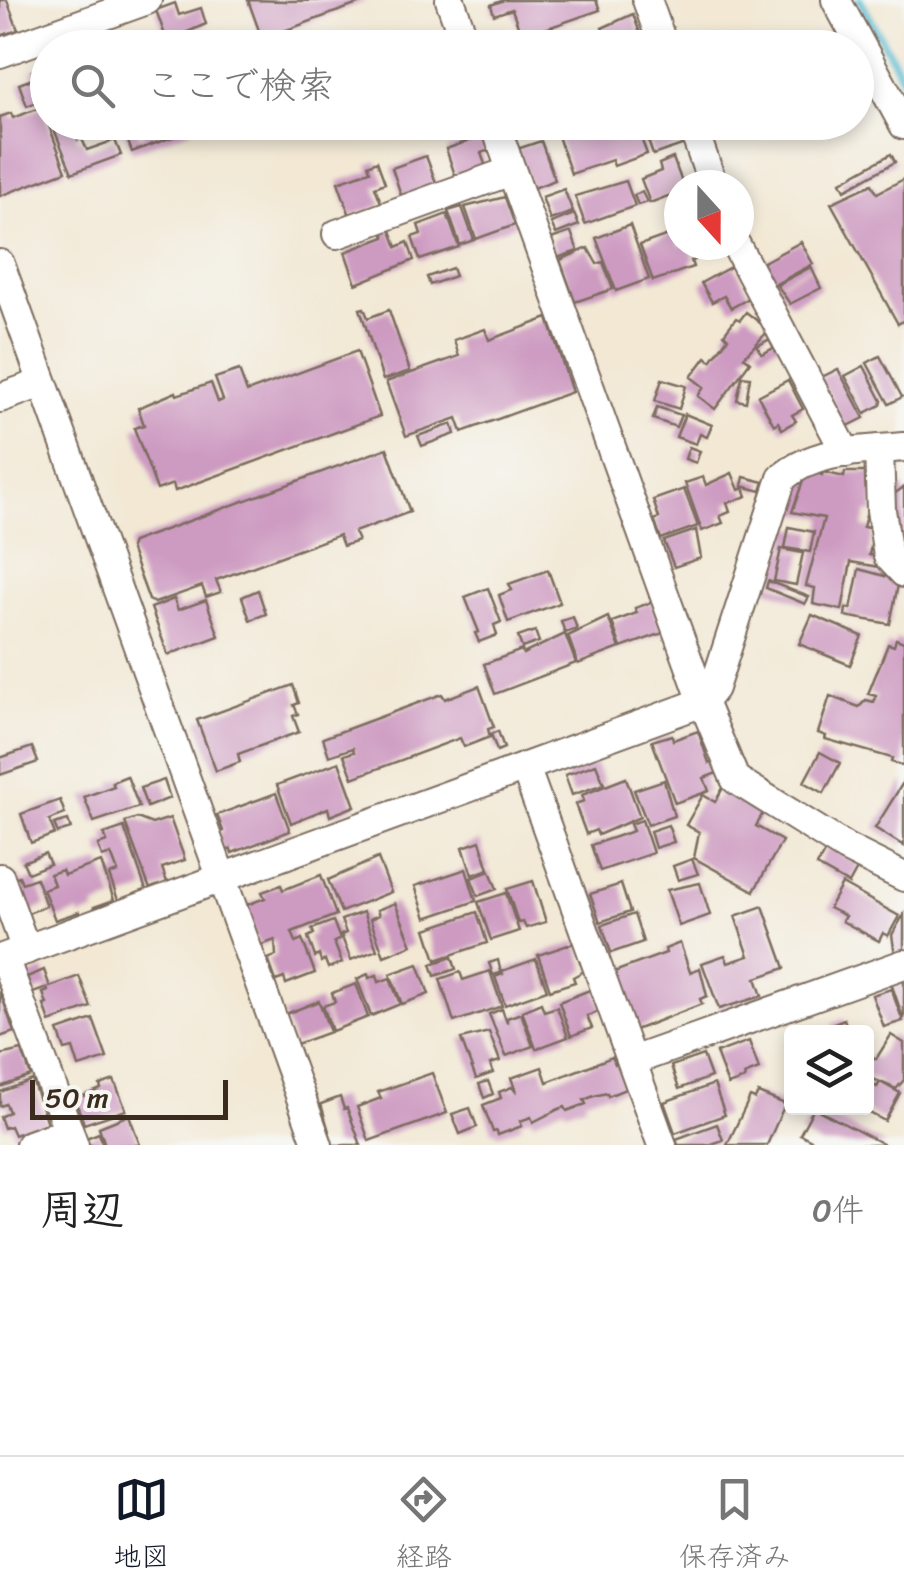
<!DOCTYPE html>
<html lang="ja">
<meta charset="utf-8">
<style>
:root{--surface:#fff;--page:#f2f2f2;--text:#222;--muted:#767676;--line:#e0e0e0;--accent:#111827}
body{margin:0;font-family:Sriracha,"Klee One",sans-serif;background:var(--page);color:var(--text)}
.controls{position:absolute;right:30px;bottom:30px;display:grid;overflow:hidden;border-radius:10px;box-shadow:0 5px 15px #0003}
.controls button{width:90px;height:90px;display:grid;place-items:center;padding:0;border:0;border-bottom:2px solid var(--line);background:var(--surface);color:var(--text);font:50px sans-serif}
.compass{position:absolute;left:664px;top:170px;width:90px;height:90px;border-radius:50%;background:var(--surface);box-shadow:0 5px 15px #0003;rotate:159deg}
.scale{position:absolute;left:30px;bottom:25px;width:198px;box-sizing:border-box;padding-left:10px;border:5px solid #3b2a1e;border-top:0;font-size:28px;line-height:35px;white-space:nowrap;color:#3b2a1e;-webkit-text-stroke:8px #f6f6f2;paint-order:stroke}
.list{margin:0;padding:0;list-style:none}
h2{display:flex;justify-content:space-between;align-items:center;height:130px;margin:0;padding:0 40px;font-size:42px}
h2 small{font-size:32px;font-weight:400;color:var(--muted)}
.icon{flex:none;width:55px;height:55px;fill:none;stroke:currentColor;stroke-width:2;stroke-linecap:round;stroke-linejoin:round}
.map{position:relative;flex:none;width:904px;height:1145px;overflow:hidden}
.search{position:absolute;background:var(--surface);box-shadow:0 5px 15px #0003;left:30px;right:30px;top:30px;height:110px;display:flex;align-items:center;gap:25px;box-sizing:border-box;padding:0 35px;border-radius:55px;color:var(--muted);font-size:38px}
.sheet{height:310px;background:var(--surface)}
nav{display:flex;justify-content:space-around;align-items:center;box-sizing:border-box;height:140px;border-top:2px solid var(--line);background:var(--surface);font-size:28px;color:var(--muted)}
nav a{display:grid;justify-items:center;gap:5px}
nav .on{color:var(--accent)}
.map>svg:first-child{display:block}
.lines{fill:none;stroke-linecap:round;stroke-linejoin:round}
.stream{stroke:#55bcd3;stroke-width:8}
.building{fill:#cd9ac1}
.minor-casing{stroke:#7b6c5e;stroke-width:32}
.minor{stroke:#fff;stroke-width:28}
</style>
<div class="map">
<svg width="904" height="1145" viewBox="0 0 904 1145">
<rect width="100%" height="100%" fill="#f6f6f2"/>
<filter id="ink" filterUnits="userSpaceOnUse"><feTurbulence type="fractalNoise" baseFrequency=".01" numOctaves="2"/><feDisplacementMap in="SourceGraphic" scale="20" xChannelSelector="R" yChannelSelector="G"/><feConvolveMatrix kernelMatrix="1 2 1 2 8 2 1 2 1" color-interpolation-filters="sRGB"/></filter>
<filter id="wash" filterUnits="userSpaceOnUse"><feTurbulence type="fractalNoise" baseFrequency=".0048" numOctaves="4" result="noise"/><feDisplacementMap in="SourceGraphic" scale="40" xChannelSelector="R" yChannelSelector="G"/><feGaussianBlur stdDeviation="2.25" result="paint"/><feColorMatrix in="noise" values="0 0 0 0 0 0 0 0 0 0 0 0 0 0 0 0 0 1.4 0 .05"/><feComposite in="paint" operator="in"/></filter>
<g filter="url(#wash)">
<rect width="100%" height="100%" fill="#f2e8d4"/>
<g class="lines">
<path class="stream" d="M860 0 904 81"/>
</g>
<g id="blocks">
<g class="building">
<path d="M0 0H7L18 30 0 36Z"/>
<path d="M248 0 287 1 369 0 262 39Z"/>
<path d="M504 0H596L600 10 522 37 512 9 494 15 491 5Z"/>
<path d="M175 3 179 15 201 8 206 24 167 41 156 10Z"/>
<path d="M633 14 641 36 645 34 649 45 610 48 602 28Z"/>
<path d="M48 65V112H47L43 100 27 106 19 84 35 78 32 71Z"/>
<path d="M42 107 66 171 0 196V117L11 113 13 118Z"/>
<path d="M51 122H106L76 134 78 140 82 139 87 150 115 140 121 155 72 173Z"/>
<path d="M134 122 140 137 145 134 141 122H190L192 130 132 152 122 126Z"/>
<path d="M581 122H635L647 154 614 166 612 160 571 174 558 136 583 127Z"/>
<path d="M654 122H680L688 143 653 155 643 126Z"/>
<path d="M485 135 490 150 481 153 486 167 456 178 446 149Z"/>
<path d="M541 141 555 180 531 189 517 149Z"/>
<path d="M891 154 895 162 845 190 841 182Z"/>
<path d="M426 156 437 185 402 198 392 168Z"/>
<path d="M673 158 683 185H679V192L650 203 641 179 661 171 659 164Z"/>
<path d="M377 161 385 183 375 187 382 205 350 216 338 182 370 171 368 165Z"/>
<path d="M904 179V320L898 324 831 203 872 184 877 193Z"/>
<path d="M626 181 635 206 585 224 575 196Z"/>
<path d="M564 189 573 212 550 220 542 197Z"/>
<path d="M642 192 647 202 638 205 634 195Z"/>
<path d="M505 197 515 225 476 239 465 207Z"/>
<path d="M462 207 474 240 460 245 448 211Z"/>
<path d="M447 214 459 247 420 260 412 237 421 234 418 225Z"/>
<path d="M574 214 579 225 556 234 551 223Z"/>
<path d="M630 225 649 279 616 291 596 238Z"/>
<path d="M390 228 397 247 408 242 414 260 356 284 345 252 385 237 383 231Z"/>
<path d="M679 231V245H689L695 260 691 261 693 267 653 281 640 245Z"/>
<path d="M571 232 578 251 557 258 551 239Z"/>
<path d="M801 242 813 264 772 286 760 264Z"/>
<path d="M588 248 597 264 603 262 613 289 575 302 560 260Z"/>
<path d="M734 265 751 297 731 308 724 296 712 302 701 283Z"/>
<path d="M811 267 821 288 790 304 777 285Z"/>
<path d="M452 268 455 276 430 285 427 277Z"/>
<path d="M364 308 368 318 389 310 410 371 383 380 360 309Z"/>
<path d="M746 312 769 330 744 357 750 362 715 409 698 396 704 387 691 377 706 357 711 361 728 338 724 334 736 318 740 320Z"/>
<path d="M548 318 572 392 462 432 457 418 406 436 386 382 459 356 454 340 485 329 489 340Z"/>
<path d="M776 336 781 344 762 354 757 346Z"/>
<path d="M357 351 380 416 175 491 173 484 157 490 134 428 144 425 138 408 176 392 177 395 211 383 218 402 223 400 215 378 239 370 247 392Z"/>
<path d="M880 356 902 397 889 404 867 363Z"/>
<path d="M864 366 882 401 881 405 865 413 845 376Z"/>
<path d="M838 369 864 418 846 427 820 378Z"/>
<path d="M742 376 750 377 746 402 737 400Z"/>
<path d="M662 379 686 386 679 409 655 401Z"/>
<path d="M788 380 803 409 792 415 796 421 782 429 778 422 774 425 758 396Z"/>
<path d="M657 407 681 415 676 427 653 419Z"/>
<path d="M685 414 712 425 707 437 700 434 696 444 676 437Z"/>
<path d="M452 424 455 434 422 446 418 436Z"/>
<path d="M689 447 700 451 696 463 685 459Z"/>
<path d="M387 448 410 512 354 532 358 541 343 546 339 535 216 580 221 592 206 597 202 586 155 603 149 600 130 548 132 542Z"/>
<path d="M823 472 844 477 845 472H874L873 513 867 512 863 527 874 529 869 555 881 557 879 567 851 562 842 610 813 604 815 588 806 586 824 518 792 512 804 478 817 473 822 475Z"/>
<path d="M732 473 739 490 744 488 747 496 727 503 730 512 720 516 723 523 702 531 685 483 703 477 706 485Z"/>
<path d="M744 477 764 482 761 491 742 486Z"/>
<path d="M904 487V532L900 535 886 514 891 496Z"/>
<path d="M684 489 698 526 661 539 654 520 659 518 653 500Z"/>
<path d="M789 527 814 532 810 552 785 548Z"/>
<path d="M696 530 701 558 674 567 664 541Z"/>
<path d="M781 549 803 553 796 585 774 581Z"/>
<path d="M859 569 899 580 890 624 845 616 846 608 851 609Z"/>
<path d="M548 570 560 603 508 622 499 595 512 590 509 584Z"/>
<path d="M768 581 809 597 805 604 766 588Z"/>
<path d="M488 588 501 622 494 625 497 635 479 642 475 633 479 632 465 597Z"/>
<path d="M258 590 266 614 250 620 242 597Z"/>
<path d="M174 599 178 610 206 600 219 636 168 655 151 608Z"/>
<path d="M652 602 663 633 621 648 612 622 637 613 635 608Z"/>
<path d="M812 615 862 636 850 665 799 644Z"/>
<path d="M573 617 577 629 565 633 561 621Z"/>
<path d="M608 617 620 648 578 664 568 636Z"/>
<path d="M535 631 539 642 522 648 518 637Z"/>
<path d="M565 634 576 663 495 694 484 664 522 650 523 654Z"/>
<path d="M896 639 904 642V766L891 762 892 758 825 739 826 736 818 733 830 696 859 707 866 700 874 702 876 696 868 694 888 644 894 646Z"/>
<path d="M293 685 299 703 294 705 298 714 293 716 299 732 238 754 240 762 216 771 197 720Z"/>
<path d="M479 686 494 727 488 729 490 737 464 747 460 738 353 778 344 755 354 752 353 748 329 756 323 738 442 694 445 699Z"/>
<path d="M498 731 504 748 497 751 491 734Z"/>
<path d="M698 731 709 763 713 761 717 773 704 778 709 791 675 803 652 741 672 735 673 740Z"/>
<path d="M32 747 38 762 0 775V758Z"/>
<path d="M820 752 840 763 824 793 804 782Z"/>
<path d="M339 762 355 806 330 816 328 808 291 823 277 785Z"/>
<path d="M596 764 604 784 572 795 565 775Z"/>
<path d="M127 776 139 807 94 822 84 797 114 786 112 782Z"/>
<path d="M626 778 640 817 598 835 596 830 586 834 575 804 584 801 582 795Z"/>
<path d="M164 780 170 798 147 807 140 788Z"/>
<path d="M664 780 674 816 648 825 634 790Z"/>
<path d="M904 781V846L875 828Z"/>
<path d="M723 788 764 811 756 826 782 841 754 891 694 858 699 832 686 825 703 795 715 802Z"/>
<path d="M276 793 290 831 232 853 231 849 223 852 217 834 223 831 217 815Z"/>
<path d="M60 800 65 814 49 820 55 834 31 843 21 814Z"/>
<path d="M137 818 152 824 170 818 185 860 162 868 168 885 151 892 125 822Z"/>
<path d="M68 820 71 829 58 833 54 824Z"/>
<path d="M642 820 653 853 600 871 591 845 633 831 630 824Z"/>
<path d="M668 825 674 842 655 848 650 831Z"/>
<path d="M124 827 146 890 118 900 109 875 118 872 111 854 102 857 98 845 107 842 104 834Z"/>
<path d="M480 841 489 869 472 875 463 847Z"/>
<path d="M828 846 860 864 849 884 817 866Z"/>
<path d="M45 853 50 864 28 873 23 862Z"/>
<path d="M378 858 391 892 341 912 328 880Z"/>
<path d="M692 859 698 874 678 880 673 866Z"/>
<path d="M101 862 114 900 94 907 96 911 80 917 79 912 55 920 43 889 54 885 50 874 62 870 64 875Z"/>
<path d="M466 869 476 901 426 918 415 886Z"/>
<path d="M490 871 497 889 478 896 471 878Z"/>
<path d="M321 875 336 915 292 932 296 942 302 939 315 973 286 984 284 978 276 981 268 959 276 956 275 940 259 946 244 906 265 898 262 892 281 885 283 890Z"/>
<path d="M19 876 22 883 36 878 46 906 23 915 10 879Z"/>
<path d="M533 881 546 922 526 928 523 922 518 923 507 889Z"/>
<path d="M700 883 710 915 679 926 667 890Z"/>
<path d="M621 884 630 912 600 922 590 894Z"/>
<path d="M842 884 899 916 888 936 883 933 879 941 842 921 845 916 829 908Z"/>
<path d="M506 893 519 931 491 940 478 902Z"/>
<path d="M395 903 412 945 384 956 370 919 379 915 377 910Z"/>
<path d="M763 906 785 968 756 978 762 996 719 1009 702 963 725 955 728 963 749 956 735 916Z"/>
<path d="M363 912 377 950 351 960 341 935 346 933 341 920Z"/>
<path d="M477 912 487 943 436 960 426 929Z"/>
<path d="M634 914 643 942 611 953 602 925Z"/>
<path d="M904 914V954L895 955 892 935Z"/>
<path d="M333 921 340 939 334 942 342 963 328 968 325 960 321 962 319 955 315 957 308 937 314 934 312 929Z"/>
<path d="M577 942 586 970 573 977 575 982 550 990 538 955Z"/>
<path d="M680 943 690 972 700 968 707 996 700 999 702 1004 635 1030 614 972 666 953 665 949Z"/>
<path d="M452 957 456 969 435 976 431 964Z"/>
<path d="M536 959 547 990 505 1005 495 977 503 974 502 971Z"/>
<path d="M498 960 501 973 493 975 489 963Z"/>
<path d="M418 964 429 994 402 1004 390 974Z"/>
<path d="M44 970 50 987 79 976 91 1007 50 1022 44 1005 47 1004 43 993 48 991 47 988 33 993 27 977Z"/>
<path d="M490 971 502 1006 454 1022 440 979 460 972 463 980Z"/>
<path d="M368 974 369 978 377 975 379 982 390 978 400 1004 371 1016 357 979Z"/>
<path d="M904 974V1018H903L891 983Z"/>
<path d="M356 984 368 1017 332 1031 323 1006 335 1002 332 993Z"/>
<path d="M595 988 603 1010 587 1016 592 1028 571 1036 559 1002Z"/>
<path d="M891 989 903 1021 884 1027 872 995Z"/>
<path d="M0 990 14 1032 0 1037Z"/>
<path d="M319 1001 330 1032 294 1045 283 1015Z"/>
<path d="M541 1003 544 1011 557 1007 568 1037 536 1049 522 1011Z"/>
<path d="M502 1009 507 1023V1018L521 1013 533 1046 506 1056 489 1014Z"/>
<path d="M93 1019 107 1058 79 1067 73 1048 65 1050 58 1031Z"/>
<path d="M844 1019 849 1032H835L832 1024Z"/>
<path d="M489 1032 500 1061 490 1064 493 1073 476 1079 461 1039Z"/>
<path d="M891 1035 904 1043V1080L896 1089 866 1076V1061L870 1055 876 1059Z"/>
<path d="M749 1041 759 1069 744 1075 745 1079 728 1085 716 1053Z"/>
<path d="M22 1050 31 1076 0 1087V1055Z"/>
<path d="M703 1055 711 1077 679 1089 671 1066Z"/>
<path d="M612 1057 615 1064 622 1062 628 1088 608 1096 607 1093 594 1096 584 1100 586 1104 567 1111 565 1107 559 1109 533 1122 531 1117 520 1121 522 1126 498 1135 497 1131 493 1132 483 1105 501 1098 499 1092 512 1087 517 1093 511 1078 542 1067 547 1082Z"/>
<path d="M432 1073 447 1113 369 1141 357 1107 381 1098 378 1092Z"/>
<path d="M32 1080 47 1123 14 1135 10 1126 4 1128 0 1117 9 1112 6 1104 0 1106V1092Z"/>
<path d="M114 1080 126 1110 84 1124 75 1099 101 1089 100 1085Z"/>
<path d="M866 1080 877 1087 880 1082 900 1093 885 1121 860 1108H866Z"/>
<path d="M488 1081 493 1094 484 1098 479 1084Z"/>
<path d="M714 1084 725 1115 675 1133 664 1102Z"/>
<path d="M758 1093 785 1104 767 1145H727L750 1097 755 1099Z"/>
<path d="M340 1097 344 1109 347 1108 361 1145H333L321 1104Z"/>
<path d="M470 1108 477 1127 460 1134 452 1114Z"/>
<path d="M814 1108 885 1145H821L800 1134Z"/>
<path d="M129 1115 140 1145H105L99 1127Z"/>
<path d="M717 1124 723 1140 709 1145H678L676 1139Z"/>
<path d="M99 1133 103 1145H89L86 1138Z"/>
</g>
</g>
</g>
<g filter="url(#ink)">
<use href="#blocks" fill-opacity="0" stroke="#7b6c5e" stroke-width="2.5"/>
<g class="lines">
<defs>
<g id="minor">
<path d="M450 0 467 48"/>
<path d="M647 0 664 48"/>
<path d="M836 0 904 125"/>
<path d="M0 53 147 0"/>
<path d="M494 122 703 702 735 779 846 848 904 877"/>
<path d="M691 122 713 185"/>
<path d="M337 234 511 171"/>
<path d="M736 245 846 453"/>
<path d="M0 264 318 1145"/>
<path d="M0 398 42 383"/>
<path d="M879 449 881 510 888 556 904 573"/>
<path d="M525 767 662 1145"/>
<path d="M0 878 26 950"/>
<path d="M4 958 74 1145"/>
<path d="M0 959 703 702 714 688 782 478C814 449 864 451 904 447"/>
<path d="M632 1061 904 964"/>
<path d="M30 1145 69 1131"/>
</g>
</defs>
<use href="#minor" class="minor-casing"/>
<use href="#minor" class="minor"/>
</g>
</g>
</svg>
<div class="controls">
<button><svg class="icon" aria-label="layers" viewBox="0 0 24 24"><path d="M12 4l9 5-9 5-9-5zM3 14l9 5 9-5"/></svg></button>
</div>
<svg class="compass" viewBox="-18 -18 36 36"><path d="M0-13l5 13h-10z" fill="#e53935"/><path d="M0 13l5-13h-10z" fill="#767676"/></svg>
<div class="scale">50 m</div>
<div class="search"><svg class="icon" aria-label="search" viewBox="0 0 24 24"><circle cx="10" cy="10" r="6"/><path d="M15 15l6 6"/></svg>ここで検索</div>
</div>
<section class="sheet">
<h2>周辺<small>0件</small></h2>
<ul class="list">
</ul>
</section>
<nav>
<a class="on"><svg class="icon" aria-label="map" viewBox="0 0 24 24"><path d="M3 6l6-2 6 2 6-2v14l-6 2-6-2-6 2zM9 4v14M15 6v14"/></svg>地図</a>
<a><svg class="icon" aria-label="directions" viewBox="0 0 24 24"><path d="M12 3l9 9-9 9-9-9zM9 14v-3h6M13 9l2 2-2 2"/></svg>経路</a>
<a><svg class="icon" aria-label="saved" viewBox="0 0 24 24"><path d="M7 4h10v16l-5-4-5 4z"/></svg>保存済み</a>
</nav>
